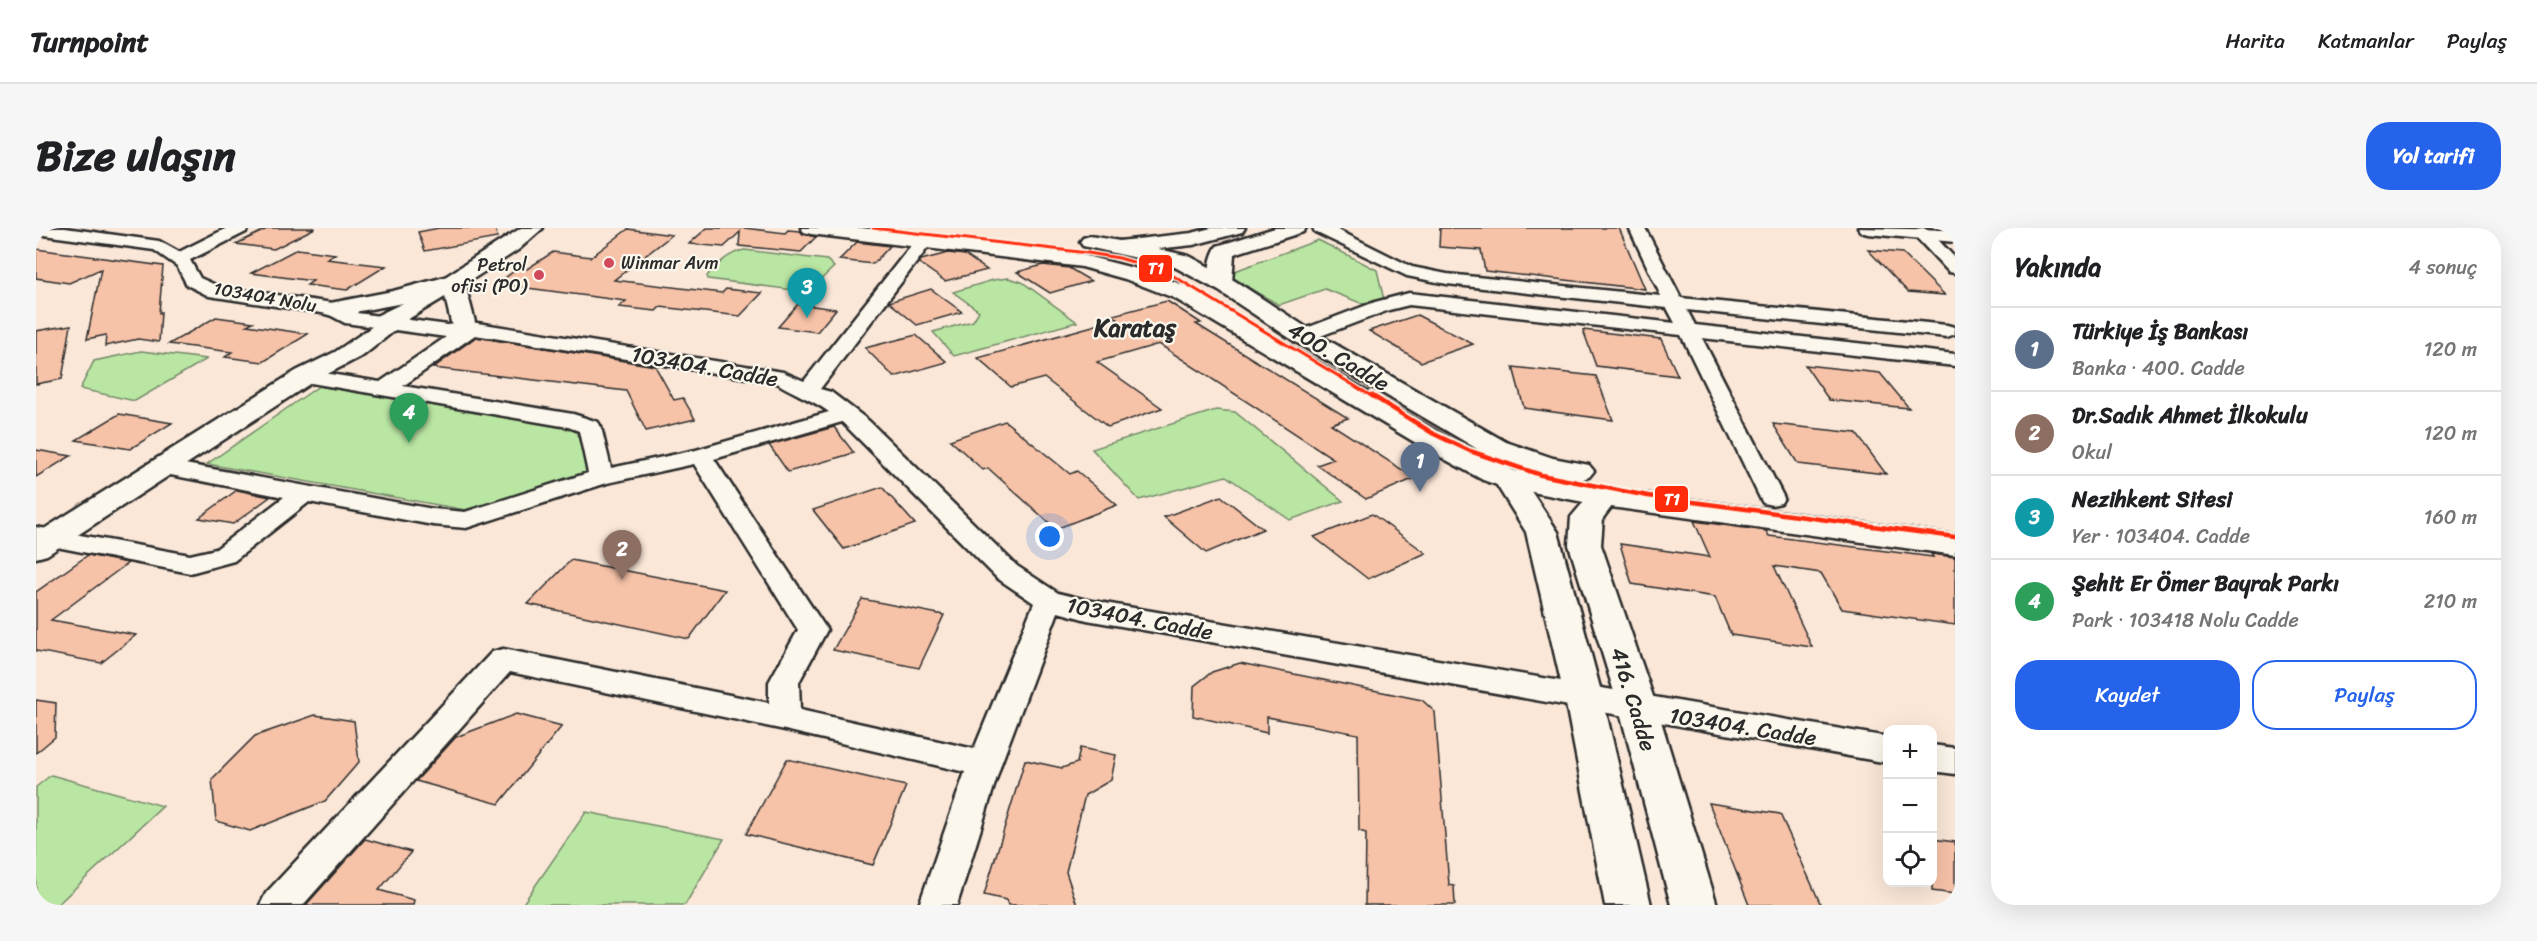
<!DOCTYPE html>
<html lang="tr">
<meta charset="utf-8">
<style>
:root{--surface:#fff;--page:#f6f6f6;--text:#202124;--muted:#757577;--line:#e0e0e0;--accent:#2563eb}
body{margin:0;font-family:Sriracha,sans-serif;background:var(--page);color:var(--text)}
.controls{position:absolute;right:18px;bottom:18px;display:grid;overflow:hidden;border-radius:12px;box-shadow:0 6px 24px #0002}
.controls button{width:54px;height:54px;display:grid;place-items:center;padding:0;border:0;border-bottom:2px solid var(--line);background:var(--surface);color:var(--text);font:30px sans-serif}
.you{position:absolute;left:1014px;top:309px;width:21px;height:21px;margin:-15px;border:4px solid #fff;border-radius:50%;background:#1a73e8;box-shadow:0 0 0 9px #1a73e833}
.badge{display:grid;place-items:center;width:39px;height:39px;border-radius:50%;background:var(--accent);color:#fff;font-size:20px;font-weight:700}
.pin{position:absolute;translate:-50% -50px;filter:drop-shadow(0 2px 3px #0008)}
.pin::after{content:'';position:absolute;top:32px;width:21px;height:18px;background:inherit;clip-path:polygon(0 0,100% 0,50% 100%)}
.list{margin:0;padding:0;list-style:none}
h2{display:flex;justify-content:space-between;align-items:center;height:78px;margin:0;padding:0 24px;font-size:26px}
h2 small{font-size:20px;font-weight:400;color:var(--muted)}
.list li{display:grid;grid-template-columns:39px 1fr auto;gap:18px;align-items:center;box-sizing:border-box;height:84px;padding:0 24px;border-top:2px solid var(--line)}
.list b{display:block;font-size:22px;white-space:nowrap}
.list p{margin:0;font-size:20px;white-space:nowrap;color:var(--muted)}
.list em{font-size:20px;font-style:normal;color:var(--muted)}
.actions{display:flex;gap:12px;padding:18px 24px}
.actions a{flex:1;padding:14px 0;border:2px solid var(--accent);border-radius:24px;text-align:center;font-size:21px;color:var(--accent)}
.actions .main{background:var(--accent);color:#fff}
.icon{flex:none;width:33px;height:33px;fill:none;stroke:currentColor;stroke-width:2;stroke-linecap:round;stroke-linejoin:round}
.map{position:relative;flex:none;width:1919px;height:677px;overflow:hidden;border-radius:24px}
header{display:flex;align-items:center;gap:36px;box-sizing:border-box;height:84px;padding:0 30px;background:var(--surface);border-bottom:2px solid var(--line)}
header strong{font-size:28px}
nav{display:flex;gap:33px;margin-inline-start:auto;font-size:21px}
.intro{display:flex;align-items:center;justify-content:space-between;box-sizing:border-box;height:144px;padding:0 36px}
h1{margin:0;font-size:42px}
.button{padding:15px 27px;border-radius:24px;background:var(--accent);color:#fff;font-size:21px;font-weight:700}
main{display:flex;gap:36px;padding:0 36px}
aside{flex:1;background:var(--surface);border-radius:24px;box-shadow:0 6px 24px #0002}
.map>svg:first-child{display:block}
.green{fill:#bae6a3;stroke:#728867;stroke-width:1.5}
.building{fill:#f6c2a8;stroke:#2b2b2b;stroke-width:1.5}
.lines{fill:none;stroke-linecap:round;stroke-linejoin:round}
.minor-casing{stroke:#2b2b2b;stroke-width:5}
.tertiary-casing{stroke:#2b2b2b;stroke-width:5}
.secondary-casing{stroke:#2b2b2b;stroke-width:5}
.minor{fill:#fbf7ec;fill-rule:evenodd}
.tertiary{fill:#fbf7ec;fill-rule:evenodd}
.secondary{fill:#fbf7ec;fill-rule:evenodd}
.tram-1-far1-casing{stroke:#fbf7ec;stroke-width:6}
.tram-1-casing{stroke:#fbf7ec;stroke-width:9}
.tram-1-far1{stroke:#ff2b0a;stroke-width:3}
.tram-1{stroke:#ff2b0a;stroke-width:4.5}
.poi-dot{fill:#d1495b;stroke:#fbf7ec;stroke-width:2}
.labels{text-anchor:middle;stroke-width:4.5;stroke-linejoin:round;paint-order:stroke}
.far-poi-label{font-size:18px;fill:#2b2b2b;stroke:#fbf7ec;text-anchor:start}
.far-street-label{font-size:18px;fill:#2b2b2b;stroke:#fbf7ec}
.street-label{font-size:22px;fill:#2b2b2b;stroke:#fbf7ec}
.far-district-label{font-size:24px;font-weight:bold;fill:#2b2b2b;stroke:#fbf7ec}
.line-badge{stroke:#fbf7ec;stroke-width:2}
.badge-label{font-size:16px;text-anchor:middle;font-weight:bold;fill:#fff}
</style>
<header>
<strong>Turnpoint</strong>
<nav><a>Harita</a><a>Katmanlar</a><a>Paylaş</a></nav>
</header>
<div class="intro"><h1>Bize ulaşın</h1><a class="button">Yol tarifi</a></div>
<main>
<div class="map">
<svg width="1919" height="677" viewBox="0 0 1919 677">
<rect width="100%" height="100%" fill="#fae7d8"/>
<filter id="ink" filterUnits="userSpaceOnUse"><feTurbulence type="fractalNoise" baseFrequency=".0167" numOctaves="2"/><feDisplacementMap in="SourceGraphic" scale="12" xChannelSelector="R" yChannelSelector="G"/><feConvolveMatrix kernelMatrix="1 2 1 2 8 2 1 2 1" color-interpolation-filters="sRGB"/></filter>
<g filter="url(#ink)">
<g class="green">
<path d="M1282 12 1341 42 1348 72 1327 76 1289 61 1243 77 1191 46Z"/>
<path d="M709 22 791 32 798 39 774 62 765 63 672 51 671 48C681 37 693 24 709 22Z"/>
<path d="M972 50 986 54 1041 94 918 128 897 104 937 93 943 83 917 64 957 52Z"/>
<path d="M105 123 171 131 99 173 44 161 58 133Z"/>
<path d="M283 158 539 201 550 229V249L534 256 430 282 171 236Z"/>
<path d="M1180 182 1199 184 1307 273 1254 292 1190 248 1103 272 1056 221Z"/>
<path d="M15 547 127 578 21 677H0V559Z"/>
<path d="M550 584 688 611 649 677H486Z"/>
</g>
<g class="building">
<path d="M233 0H279L238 21 200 16Z"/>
<path d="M403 0H460L461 10 389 23 382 4Z"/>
<path d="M671 0H708L749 5 752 2 764 3 767 6 780 9 765 24 703 18 704 4 688 19 653 16Z"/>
<path d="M1404 0H1583L1609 61 1449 43 1445 22 1403 19Z"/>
<path d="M592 1 636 7 578 52 686 65 690 61 726 65 704 88 624 79 620 83 583 79 590 73 461 56 482 40 491 41 517 24 555 29Z"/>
<path d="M821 14 854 18 837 36 803 32Z"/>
<path d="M0 21 127 38 123 85 125 84 123 114 102 111 69 118 70 107 51 111 65 41 33 55 0 50Z"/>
<path d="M261 21 299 26 290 31 350 38 311 62 271 57 277 53 215 45Z"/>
<path d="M1832 22 1866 25 1909 67 1872 64Z"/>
<path d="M912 25 929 27 951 42 909 53 883 35 885 32Z"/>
<path d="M1007 37 1033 40 1055 53 1014 65 981 44Z"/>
<path d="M895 61 926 84 881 97 853 74Z"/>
<path d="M1131 73 1165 95 1160 96 1312 190 1295 196 1379 250 1330 271 1281 237 1298 231 1123 116 1061 134 1126 180 1072 199 1008 150 975 159 942 130 1082 91 1077 87Z"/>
<path d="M762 76 800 81 781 104 742 99Z"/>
<path d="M1381 87 1437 116 1385 134 1333 103Z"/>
<path d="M180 89 217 94 211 97 272 106 227 134 189 129 196 124 133 116Z"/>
<path d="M35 97 26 151 0 156V103Z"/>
<path d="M1547 102 1625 111 1642 148 1560 138Z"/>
<path d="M880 107 911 134 858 149 829 120Z"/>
<path d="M440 109 619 138 638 172 647 170 659 191 610 203 590 163 397 140Z"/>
<path d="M1769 137 1844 145 1873 180 1793 172Z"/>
<path d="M1477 139 1560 148 1577 192 1488 180Z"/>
<path d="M83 186 136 195 94 221 40 212Z"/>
<path d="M969 193 1034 246 1041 243 1081 277 1020 301 952 240 947 242 914 212Z"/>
<path d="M1737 196 1820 205 1850 246 1762 236Z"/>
<path d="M798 199 818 225 752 244 733 217Z"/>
<path d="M0 222 35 228 0 249Z"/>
<path d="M846 259 879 296 808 321 777 282Z"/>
<path d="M201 262 234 269 197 296 163 290Z"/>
<path d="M1185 268 1227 301 1170 325 1128 289Z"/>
<path d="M1336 286 1390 325 1332 351 1278 309Z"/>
<path d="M1658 293 1730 303 1733 308 1897 329 1895 326 1919 329V397L1806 381 1785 345 1738 338 1776 419 1695 407 1679 369 1596 356 1584 316 1674 329Z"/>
<path d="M52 327 92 335 15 392 100 407 65 435 0 423V364Z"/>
<path d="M535 332 689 362 653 411 492 376Z"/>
<path d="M826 371 908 387 883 440 797 422Z"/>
<path d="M1204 435 1386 472 1399 484 1413 657 1418 658 1419 677H1329L1330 605 1323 603 1322 506 1231 489V505L1157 488 1158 458 1176 444Z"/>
<path d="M0 472 20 475 19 509 0 525Z"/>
<path d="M480 486 526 498 463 576 380 553 420 509Z"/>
<path d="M279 487 318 493 323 534 289 573 214 603 180 593 176 551 219 508Z"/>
<path d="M1044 520 1080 527 1075 552 1049 567 1030 644 1041 677H972L970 672 948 667 989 532 1026 540 1041 535Z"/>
<path d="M751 531 870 558 837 637 710 606Z"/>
<path d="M1673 575 1744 586 1785 677H1713Z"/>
<path d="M329 611 375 624 343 662 378 672 377 677H270Z"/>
<path d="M1896 611 1919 614V666L1896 663Z"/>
</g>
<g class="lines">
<defs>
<g id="minor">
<path d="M0 0H29L123 13 143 24 191 0H212L210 4 154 32 164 50 184 59 297 75 321 77 324 81 321 85 412 97 435 94 747 144 768 153 881 10H893L896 14 893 18 784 161 795 164 833 193 981 338 1022 365 1051 372 1852 509V535L1051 392 1022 384 965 536 921 677H883L929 544 749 502 474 444 267 677H224L230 665 456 424 467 421 733 475V454L762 402 658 236 571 255 430 300 397 297 273 274 198 333 154 345 0 315V299L154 327 180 321 248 269 119 244 115 239 119 234 127 232 397 281 429 284 552 245 543 203 532 199 269 154 262 152 258 148 262 144 269 142 344 154 410 109 309 95 292 86 173 68 151 57 141 38 118 22 0 6ZM439 107 741 155C758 166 777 172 793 184L660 222 575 240 565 199 562 194 537 186 367 158ZM806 194 961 350 998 375 938 521 764 482 763 454 791 402 678 231Z"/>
<path d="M1277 0H1298L1376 39 1411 46 1625 68 1593 0H1609L1645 70 1911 97 1918 99 1919 106 1911 109 1651 82 1659 97 1919 126V138L1666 110 1748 270 1745 275 1736 277 1727 275 1724 270 1645 107 1373 77 1353 82 1274 112H1260L1257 108 1260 104 1339 74 1373 65 1639 95 1631 80 1411 56 1371 48 1279 4Z"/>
<path d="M1886 0 1892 1 1919 30V45L1913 44 1880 9 1878 5 1880 1Z"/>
<path d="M1896 517 1919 520V546L1896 543Z"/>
</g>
<g id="tertiary">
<path d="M1175 0H1209L1206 4 1157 17 1083 25 1076 23 1072 19 1076 15 1083 13 1156 5Z"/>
<path d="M1239 0H1270L1267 4 1198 26 1196 55 1193 60 1185 62 1177 60C1170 49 1174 28 1181 18Z"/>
<path d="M1822 0 1919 2V14L1832 6 1825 4Z"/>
<path d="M1472 242 1483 245 1522 304 1567 471 1615 677H1569L1529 471 1490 304 1457 251 1461 245Z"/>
<path d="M1568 260 1579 263 1583 269 1567 290 1565 317 1621 480 1681 677H1635L1583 480 1533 317 1535 289 1557 263Z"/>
</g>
<g id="secondary">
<path d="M485 0H507L482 22 429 56 439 94 435 99 427 101 419 99 415 94 409 69 374 90 328 127 278 153 11 327 0 330V306L260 143 299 124 337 98 334 94 338 89 367 75 297 88 289 86 285 81 289 76 357 63 409 49Z"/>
<path d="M765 0H826L1046 27 1117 45 1154 60 1410 209 1478 243 1568 260 1919 307V327L1568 278 1461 257 1447 252 1390 221 1138 70 1089 51 1046 39 775 6 768 4Z"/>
<path d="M1054 8 1101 16 1153 28 1199 53 1276 103 1470 214 1517 230 1553 237 1558 243 1553 249 1543 252 1512 247 1450 226 1258 113 1183 63 1137 38 1047 18 1044 14 1047 10Z"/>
</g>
</defs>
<use href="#minor" class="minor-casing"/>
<use href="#tertiary" class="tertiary-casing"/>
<use href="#secondary" class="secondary-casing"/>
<use href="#minor" class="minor"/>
<use href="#tertiary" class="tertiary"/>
<use href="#secondary" class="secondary"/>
<defs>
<path id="tram-1-far1" d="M837 0 1052 25 1083 30 1131 44 1337 169"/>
<path id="tram-1" d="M1335 167 1398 206 1434 223 1505 247 1612 268 1919 309"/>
</defs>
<use href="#tram-1-far1" class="tram-1-far1-casing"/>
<use href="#tram-1" class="tram-1-casing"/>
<use href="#tram-1-far1" class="tram-1-far1"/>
<use href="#tram-1" class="tram-1"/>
</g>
</g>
<g class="poi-dot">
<circle cx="573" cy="35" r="6"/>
<circle cx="503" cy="47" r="6"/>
</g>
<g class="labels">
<g class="far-poi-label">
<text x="585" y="41">Winmar Avm</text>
<text x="491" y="43" text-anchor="end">Petrol<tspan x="491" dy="21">ofisi (PO)</tspan></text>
</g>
<g class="far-street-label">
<text transform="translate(229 69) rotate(10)" y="6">103404 Nolu</text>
</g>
<g class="street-label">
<text transform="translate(1303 128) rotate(31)" y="8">400. Cadde</text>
<text transform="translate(669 138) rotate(10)" y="8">103404. Cadde</text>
<text transform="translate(1104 390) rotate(11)" y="8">103404. Cadde</text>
<text transform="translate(1598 471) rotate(73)" y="8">416. Cadde</text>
<text transform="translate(1707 498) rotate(9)" y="8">103404. Cadde</text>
</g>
<g class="far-district-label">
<text x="1099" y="108">Karataş</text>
</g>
</g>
<g class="line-badge">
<rect x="1102" y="26" width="35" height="29" rx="6" fill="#ff2b0a"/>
<rect x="1618" y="257" width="35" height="28" rx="6" fill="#ff2b0a"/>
</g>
<g class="badge-label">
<text x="1120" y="46">T1</text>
<text x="1636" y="277">T1</text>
</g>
</svg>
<div class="controls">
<button>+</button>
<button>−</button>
<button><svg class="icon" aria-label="locate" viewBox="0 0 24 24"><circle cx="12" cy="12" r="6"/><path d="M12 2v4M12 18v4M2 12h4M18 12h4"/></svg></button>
</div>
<div class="you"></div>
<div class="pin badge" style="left:1384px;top:264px;background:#5c6f8a">1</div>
<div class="pin badge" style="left:586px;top:352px;background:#8d6e63">2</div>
<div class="pin badge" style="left:771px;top:90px;background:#0f9aa8">3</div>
<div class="pin badge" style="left:373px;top:215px;background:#2e9e5b">4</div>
</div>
<aside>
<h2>Yakında<small>4 sonuç</small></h2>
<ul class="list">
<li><span class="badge" style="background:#5c6f8a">1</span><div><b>Türkiye İş Bankası</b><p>Banka · 400. Cadde</p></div><em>120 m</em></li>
<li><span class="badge" style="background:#8d6e63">2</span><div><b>Dr.Sadık Ahmet İlkokulu</b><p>Okul</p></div><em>120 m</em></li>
<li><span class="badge" style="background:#0f9aa8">3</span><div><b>Nezihkent Sitesi</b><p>Yer · 103404. Cadde</p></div><em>160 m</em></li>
<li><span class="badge" style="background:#2e9e5b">4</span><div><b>Şehit Er Ömer Bayrak Parkı</b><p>Park · 103418 Nolu Cadde</p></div><em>210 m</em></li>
</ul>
<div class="actions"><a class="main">Kaydet</a><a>Paylaş</a></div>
</aside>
</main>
